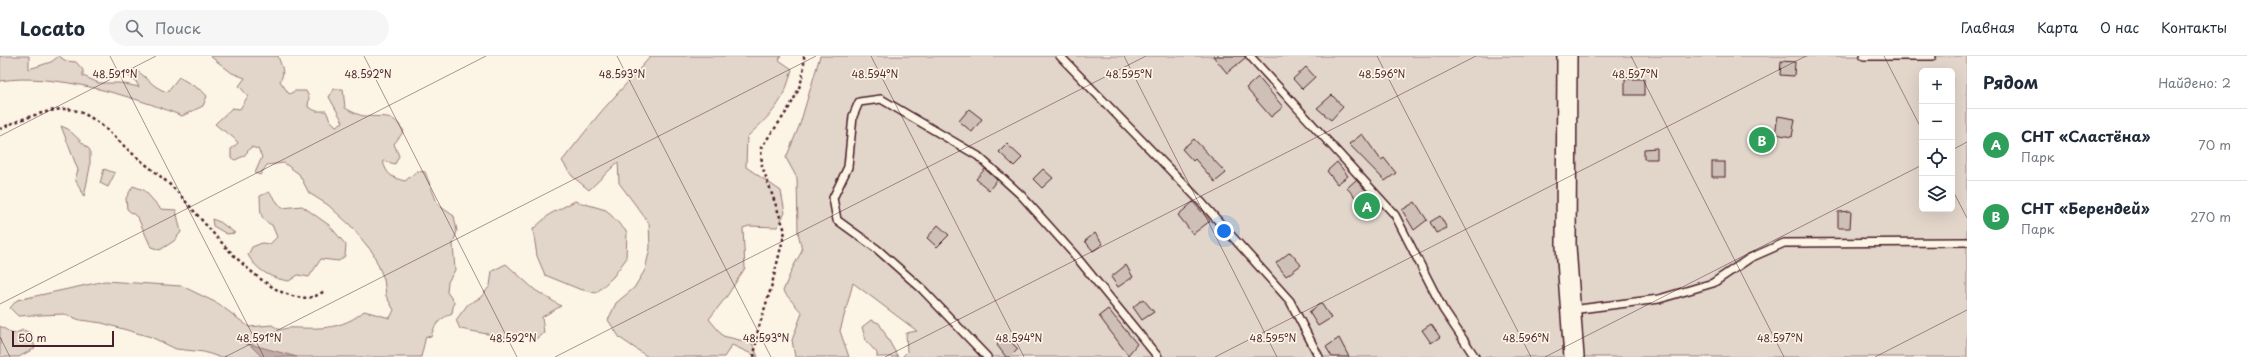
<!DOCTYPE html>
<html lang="ru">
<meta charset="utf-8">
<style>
:root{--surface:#fff;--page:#f6f6f7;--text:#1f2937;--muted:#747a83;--line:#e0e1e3;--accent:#ea580c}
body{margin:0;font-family:"Playpen Sans",sans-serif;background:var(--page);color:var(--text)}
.controls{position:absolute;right:12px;top:12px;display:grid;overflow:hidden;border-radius:6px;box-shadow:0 4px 16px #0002}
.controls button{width:36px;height:36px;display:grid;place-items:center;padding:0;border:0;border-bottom:1px solid var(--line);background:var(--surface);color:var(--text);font:20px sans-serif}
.scale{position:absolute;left:12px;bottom:10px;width:102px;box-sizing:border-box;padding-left:4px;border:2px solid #4a1f2b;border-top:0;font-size:11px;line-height:14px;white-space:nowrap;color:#4a1f2b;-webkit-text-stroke:3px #fcf5e5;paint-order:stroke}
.you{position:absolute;left:1224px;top:175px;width:14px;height:14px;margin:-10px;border:3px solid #fff;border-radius:50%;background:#1a73e8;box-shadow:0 0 0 6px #1a73e833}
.badge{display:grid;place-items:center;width:26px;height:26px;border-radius:50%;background:var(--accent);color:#fff;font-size:13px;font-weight:700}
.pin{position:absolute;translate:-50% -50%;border:2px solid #fff;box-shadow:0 1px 4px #0006}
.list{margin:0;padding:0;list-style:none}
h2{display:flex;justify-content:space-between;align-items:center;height:52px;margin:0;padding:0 16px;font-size:17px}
h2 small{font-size:13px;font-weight:400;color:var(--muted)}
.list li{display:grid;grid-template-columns:26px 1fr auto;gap:12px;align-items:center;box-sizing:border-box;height:72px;padding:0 16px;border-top:1px solid var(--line)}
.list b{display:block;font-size:15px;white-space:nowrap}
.list p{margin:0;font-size:13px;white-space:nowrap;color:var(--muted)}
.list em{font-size:13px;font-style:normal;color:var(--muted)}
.icon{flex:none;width:22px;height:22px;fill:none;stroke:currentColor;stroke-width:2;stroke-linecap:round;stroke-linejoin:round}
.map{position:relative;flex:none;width:1967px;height:301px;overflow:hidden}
header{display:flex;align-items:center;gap:24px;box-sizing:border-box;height:56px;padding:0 20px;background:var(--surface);border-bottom:1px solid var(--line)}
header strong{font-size:19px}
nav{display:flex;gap:22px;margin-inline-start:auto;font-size:14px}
.search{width:280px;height:36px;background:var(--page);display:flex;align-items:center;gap:10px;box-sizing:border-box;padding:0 14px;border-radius:22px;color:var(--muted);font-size:15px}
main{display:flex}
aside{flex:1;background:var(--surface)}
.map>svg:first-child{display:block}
.green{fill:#e2d5ca;stroke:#967a7a;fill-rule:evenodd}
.water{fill:#c0aca5;stroke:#917474}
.building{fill:#cfc0b7;stroke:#4a1f2b}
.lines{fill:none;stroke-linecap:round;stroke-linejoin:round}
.lane-casing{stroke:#4a1f2b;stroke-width:10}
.secondary-casing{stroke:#4a1f2b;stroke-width:22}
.path{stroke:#4a1f2b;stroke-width:2.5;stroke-dasharray:3 3;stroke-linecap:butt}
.lane{stroke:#fcf5e5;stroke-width:7}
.secondary{stroke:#fcf5e5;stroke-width:19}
.ticks{fill:none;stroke:#4a1f2b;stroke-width:1;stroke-opacity:0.45}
.ticks-label{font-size:10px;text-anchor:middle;fill:#4a1f2b;stroke:#fcf5e5;stroke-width:3.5;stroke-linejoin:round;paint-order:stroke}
</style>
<header>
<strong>Locato</strong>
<div class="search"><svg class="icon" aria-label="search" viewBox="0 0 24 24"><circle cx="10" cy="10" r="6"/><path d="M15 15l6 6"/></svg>Поиск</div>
<nav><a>Главная</a><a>Карта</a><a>О нас</a><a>Контакты</a></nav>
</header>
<main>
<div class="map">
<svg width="1967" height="301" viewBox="0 0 1967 301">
<rect width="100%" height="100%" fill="#fcf5e5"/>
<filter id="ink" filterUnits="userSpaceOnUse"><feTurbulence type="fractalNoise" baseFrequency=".025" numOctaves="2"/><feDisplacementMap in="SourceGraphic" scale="8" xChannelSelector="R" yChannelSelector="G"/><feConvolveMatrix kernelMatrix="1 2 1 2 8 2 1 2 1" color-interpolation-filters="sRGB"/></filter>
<g filter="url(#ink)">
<g class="green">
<path d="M0 0H29V13L51 6 59 0 66 5 76 6 83 14V20L99 27H120L139 31 135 24 128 20 132 13C148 19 149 30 167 36L179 21 202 35 207 40 203 50 182 60C133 40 53 16 0 25Z"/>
<path d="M210 0H278C281 10 286 16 280 25L289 38 295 35H306L309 41 308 51 316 55H326L330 64 336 70 343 66 329 41 334 33H343L345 52C351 55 359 60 366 60 386 62 391 56 404 75L394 88 399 100 395 108 383 105C386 118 392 122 405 125L417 115 425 116 438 149 454 160 457 175 453 188 455 214 448 226 447 236 454 246 452 257C440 263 434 268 431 281L426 280 421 301H219L204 296 176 293 151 281 102 267 80 264 64 258 18 260 10 252 17 244 105 225 182 230 219 248 249 271 272 269 280 274C288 271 293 272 302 272 325 273 346 271 364 255L390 262 394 254 386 240 384 223 373 197 350 169 328 149 309 137 299 118 284 107 267 109 260 119 255 117 262 101 258 93 251 91 244 100 235 104 231 102V93L238 87C233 79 222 75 215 68L232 52 240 53 248 40 239 30 245 22 232 17Z"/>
<path d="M651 0H781L779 4 792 13C783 49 773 56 747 81L746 111 781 135 785 157 777 171 749 170 743 172 745 212 727 240 709 263 723 280 752 287 758 301 732 289 724 301H648L620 282 608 264 616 247 634 232 645 214 650 192 649 167 619 127 618 106 589 134 572 120 562 105 600 57Z"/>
<path d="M820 0H1967V301H902L907 296 906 277 917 275 853 227 840 275 849 301H795L792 284 802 257 783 235 793 211 802 195 798 176 797 122 786 102 800 68ZM1922 15H1952V153H1922Z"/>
<path d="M61 70 68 73 90 94V111L84 141 75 123 78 114Z"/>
<path d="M104 113 115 117 108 131 100 127Z"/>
<path d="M133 130 144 134 161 153 176 154 181 176 174 185 160 194 151 191 138 162 127 153 126 142Z"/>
<path d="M269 136 282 152 302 150 329 169 346 189 345 200 339 205 321 203 309 221 298 219 289 225C272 223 256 214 248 199L252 191 262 187 270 188 277 181 272 169C258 163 261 154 260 140Z"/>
<path d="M575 145 606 154 627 176 626 203 613 221 596 237 579 233 545 219 537 200 533 173 550 158Z"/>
<path d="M212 163 220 166 235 177 227 178 213 170Z"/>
<path d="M506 208 535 234 561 250 542 261 544 277 534 284 523 278 509 282 460 273 456 264 468 248 480 242 490 230 492 215Z"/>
<path d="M871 264 879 267 898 301H877V297L866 285 862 271Z"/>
<path d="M0 270 13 278 23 274 31 277 35 292 19 301H0Z"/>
</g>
<path class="water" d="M242 286 297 301H262L250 289Z"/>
<g class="building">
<path d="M1213 0H1245V2L1227 17Z"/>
<path d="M1781 5 1795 6 1794 20 1780 19Z"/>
<path d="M1306 11 1315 21 1302 33 1293 23Z"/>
<path d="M1258 21 1283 51 1271 61 1246 32Z"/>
<rect x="1625" y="23" width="19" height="16"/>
<path d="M1332 39 1343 51 1331 64 1317 52Z"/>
<path d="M969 53 982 63 972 76 959 65Z"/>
<path d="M1778 60 1795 63 1792 81 1775 78Z"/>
<path d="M1362 78 1381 104 1384 102 1396 117 1385 125 1349 88Z"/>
<path d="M1194 83 1226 117 1215 126 1195 103 1193 105 1182 93Z"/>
<path d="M1007 88 1022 102 1014 110 999 96Z"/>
<path d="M1657 92V103H1644V93Z"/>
<path d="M1337 106 1348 120 1337 128 1327 115Z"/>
<rect x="1712" y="106" width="13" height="15"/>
<path d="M985 113 997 124 989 134 976 123Z"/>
<path d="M1043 113 1053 122 1042 132 1033 123Z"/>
<path d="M1356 124 1370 139 1361 148 1347 132Z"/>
<path d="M1193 146 1210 165 1193 178 1178 159Z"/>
<path d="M1415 146 1427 164 1414 174 1402 154Z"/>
<path d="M1851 155 1850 172H1838V156Z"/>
<path d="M1440 160 1447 172 1436 177 1430 166Z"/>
<path d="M938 169 949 179 937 191 927 182Z"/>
<path d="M1095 177 1103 188 1093 195 1085 185Z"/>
<path d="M1290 196 1301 209 1286 220 1276 207Z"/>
<path d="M1126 209 1133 221 1118 231 1111 221Z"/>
<path d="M1143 243 1154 256 1142 264 1133 251Z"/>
<path d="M1321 247 1331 262 1318 270 1309 256Z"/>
<path d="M1108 253 1137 288 1128 299 1099 260Z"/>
<path d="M1431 268 1440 281 1431 287 1422 274Z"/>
<path d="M1006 281 1018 293 1010 301H1006L997 289Z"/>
<path d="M1339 282 1349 301H1332L1326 291Z"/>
</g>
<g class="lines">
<defs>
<g id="lane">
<path d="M1060 0 1203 148 1290 245 1319 301"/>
<path d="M1250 0 1395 159 1443 253 1475 301"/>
<path d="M1864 0H1932"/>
<path d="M1571 254 1659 243 1713 227 1750 202 1784 187 1967 186"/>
<path d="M987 301 922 233 877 193 837 164 833 142 848 111 853 60 859 46 881 43 978 100 1021 139 1074 198 1158 301"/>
</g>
<path id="secondary" d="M1567 0 1566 190 1574 301"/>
</defs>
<use href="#lane" class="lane-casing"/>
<use href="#secondary" class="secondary-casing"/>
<g class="path">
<path d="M0 73C15 65 46 54 63 53 85 51 110 76 124 90 142 107 163 120 179 138 207 168 266 250 312 241 316 240 321 237 325 235"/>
<path d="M754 301 758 274 771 232 785 175 762 110 761 92C780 63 806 38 804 0"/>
</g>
<use href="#lane" class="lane"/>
<use href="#secondary" class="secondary"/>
</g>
</g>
<path class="ticks" d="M110 0 264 301M364 0 517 301M617 0 771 301M871 0 1024 301M1124 0 1277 301M1377 0 1531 301M1631 0 1784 301M1884 0 1922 74M0 80 156 0M1952 94 1967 86M1952 133 1967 162M0 248 486 0M0 281 10 301M225 301 816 0M555 301 1146 0M885 301 1476 0M1215 301 1806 0M1545 301 1922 109M1875 301 1967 254"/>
<g class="ticks-label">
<text x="115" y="22">48.591°N</text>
<text x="368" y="22">48.592°N</text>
<text x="622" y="22">48.593°N</text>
<text x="875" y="22">48.594°N</text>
<text x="1129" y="22">48.595°N</text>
<text x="1382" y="22">48.596°N</text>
<text x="1635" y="22">48.597°N</text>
<text x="259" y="286">48.591°N</text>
<text x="513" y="286">48.592°N</text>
<text x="766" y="286">48.593°N</text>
<text x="1019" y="286">48.594°N</text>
<text x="1273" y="286">48.595°N</text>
<text x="1526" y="286">48.596°N</text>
<text x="1780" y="286">48.597°N</text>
</g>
</svg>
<div class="controls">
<button>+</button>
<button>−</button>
<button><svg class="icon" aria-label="locate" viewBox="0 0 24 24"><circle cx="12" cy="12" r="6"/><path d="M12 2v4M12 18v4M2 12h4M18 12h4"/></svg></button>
<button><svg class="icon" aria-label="layers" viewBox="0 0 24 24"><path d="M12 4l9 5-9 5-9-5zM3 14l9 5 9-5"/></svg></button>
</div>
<div class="scale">50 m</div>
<div class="you"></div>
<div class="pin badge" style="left:1367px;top:150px;background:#2e9e5b">A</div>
<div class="pin badge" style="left:1762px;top:84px;background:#2e9e5b">B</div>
</div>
<aside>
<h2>Рядом<small>Найдено: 2</small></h2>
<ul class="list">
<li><span class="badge" style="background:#2e9e5b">A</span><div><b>СНТ «Сластёна»</b><p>Парк</p></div><em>70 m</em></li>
<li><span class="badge" style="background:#2e9e5b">B</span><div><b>СНТ «Берендей»</b><p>Парк</p></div><em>270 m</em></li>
</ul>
</aside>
</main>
